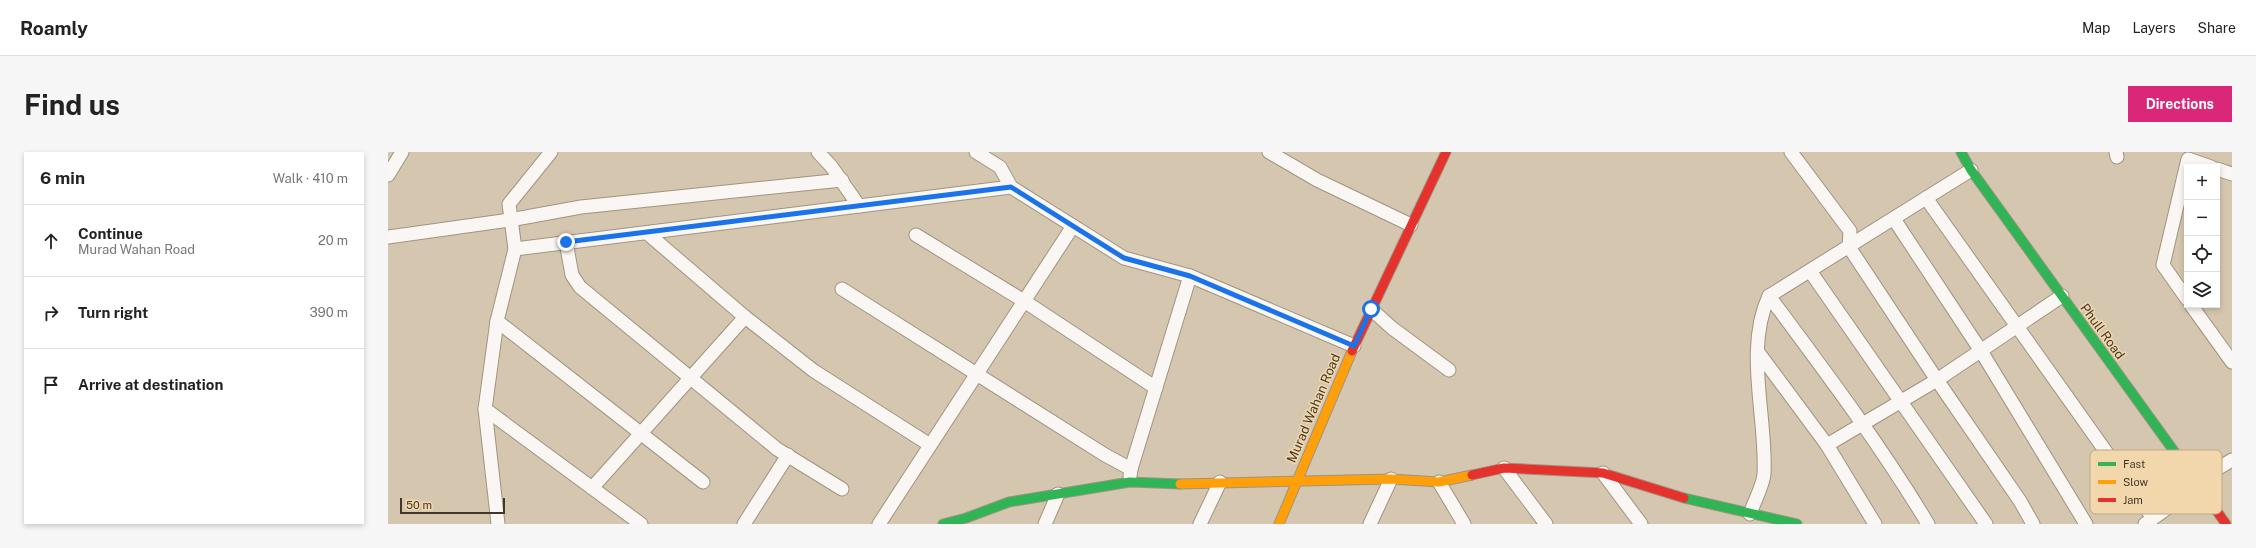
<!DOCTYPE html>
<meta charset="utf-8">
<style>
:root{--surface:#fff;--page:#f6f6f6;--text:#222;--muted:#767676;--line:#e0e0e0;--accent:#db2777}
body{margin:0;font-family:"Public Sans",sans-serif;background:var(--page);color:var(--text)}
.controls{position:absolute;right:12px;top:12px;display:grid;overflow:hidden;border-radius:0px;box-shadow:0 2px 6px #0003}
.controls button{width:36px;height:36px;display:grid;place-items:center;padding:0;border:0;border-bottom:1px solid var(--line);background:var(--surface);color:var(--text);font:20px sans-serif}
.scale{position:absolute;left:12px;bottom:10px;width:105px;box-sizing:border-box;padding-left:4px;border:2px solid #433827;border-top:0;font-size:11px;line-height:14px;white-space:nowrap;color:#433827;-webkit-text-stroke:3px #f2d7ac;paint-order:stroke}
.stop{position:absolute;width:12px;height:12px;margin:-9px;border:3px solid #1a73e8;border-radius:50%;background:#fff}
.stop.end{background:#1a73e8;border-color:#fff;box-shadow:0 1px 4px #0008}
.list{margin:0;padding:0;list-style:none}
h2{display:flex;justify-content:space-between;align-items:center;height:52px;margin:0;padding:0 16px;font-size:17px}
h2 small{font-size:13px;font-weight:400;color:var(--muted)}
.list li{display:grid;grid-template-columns:26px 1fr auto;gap:12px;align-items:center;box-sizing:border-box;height:72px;padding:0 16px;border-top:1px solid var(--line)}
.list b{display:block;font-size:15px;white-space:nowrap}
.list p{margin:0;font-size:13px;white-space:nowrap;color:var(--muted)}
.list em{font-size:13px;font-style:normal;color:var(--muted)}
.icon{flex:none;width:22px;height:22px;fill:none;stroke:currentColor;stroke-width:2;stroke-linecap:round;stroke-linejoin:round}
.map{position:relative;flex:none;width:1844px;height:372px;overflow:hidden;border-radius:0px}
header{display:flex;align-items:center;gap:24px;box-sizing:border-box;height:56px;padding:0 20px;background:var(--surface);border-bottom:1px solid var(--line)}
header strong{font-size:19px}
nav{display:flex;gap:22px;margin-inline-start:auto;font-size:14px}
.intro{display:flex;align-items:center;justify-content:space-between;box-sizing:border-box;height:96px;padding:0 24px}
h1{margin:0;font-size:28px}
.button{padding:10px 18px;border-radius:0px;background:var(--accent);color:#fff;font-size:14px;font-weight:700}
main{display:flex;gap:24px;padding:0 24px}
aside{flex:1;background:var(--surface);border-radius:0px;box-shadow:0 2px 6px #0003}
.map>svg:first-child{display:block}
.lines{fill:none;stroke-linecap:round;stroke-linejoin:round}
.street-casing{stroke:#a09482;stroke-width:15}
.fast-casing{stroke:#a09482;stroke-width:11}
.slow-casing{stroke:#a09482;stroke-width:11}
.jam-casing{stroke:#a09482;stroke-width:11}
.street{stroke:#f9f6f3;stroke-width:13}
.fast{stroke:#30b455;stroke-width:9}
.slow{stroke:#ff9f0a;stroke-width:9}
.jam{stroke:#e5322d;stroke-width:9}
.route{stroke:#1a73e8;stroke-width:5}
.labels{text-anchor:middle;stroke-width:3;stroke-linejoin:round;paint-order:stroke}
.street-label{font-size:13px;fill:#433827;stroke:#f2d7ac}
.key{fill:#f2d7ac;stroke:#bea784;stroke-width:1}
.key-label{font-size:11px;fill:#433827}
</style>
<header>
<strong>Roamly</strong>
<nav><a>Map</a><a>Layers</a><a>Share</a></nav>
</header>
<div class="intro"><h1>Find us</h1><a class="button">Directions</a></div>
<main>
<aside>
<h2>6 min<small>Walk · 410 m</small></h2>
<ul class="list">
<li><svg class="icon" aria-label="ahead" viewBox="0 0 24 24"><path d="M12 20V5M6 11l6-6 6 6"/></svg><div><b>Continue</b><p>Murad Wahan Road</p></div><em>20 m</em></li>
<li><svg class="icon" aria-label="right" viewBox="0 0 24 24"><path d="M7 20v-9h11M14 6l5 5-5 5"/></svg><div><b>Turn right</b></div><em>390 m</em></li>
<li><svg class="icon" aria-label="arrive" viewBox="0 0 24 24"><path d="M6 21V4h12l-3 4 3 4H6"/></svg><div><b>Arrive at destination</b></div></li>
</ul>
</aside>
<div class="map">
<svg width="1844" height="372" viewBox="0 0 1844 372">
<rect width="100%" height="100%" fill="#d5c6af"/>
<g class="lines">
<defs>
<g id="street">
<path d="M430 0 443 14 471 54"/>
<path d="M588 0 612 15 623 35 736 106 802 124 966 194"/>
<path d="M881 0 929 28 1023 73"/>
<path d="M1403 0 1462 79 1461 95 1549 228 1632 349 1645 372"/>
<path d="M1728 0 1729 5"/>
<path d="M1829 17 1844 22"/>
<path d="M0 23 14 0"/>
<path d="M1538 46 1765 366"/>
<path d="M1506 67 1593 199 1698 372"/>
<path d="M259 81 357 165 426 219 542 293"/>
<path d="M528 83 636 149 768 236"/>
<path d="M0 85 122 68 193 55 454 28"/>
<path d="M178 90 184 123 192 135 389 297 454 337"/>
<path d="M127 97 623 35"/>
<path d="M1422 119 1598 372"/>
<path d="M454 137 717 303 743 317"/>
<path d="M1381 144C1436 218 1492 292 1540 372"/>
<path d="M1799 147 1775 113 1800 7 1823 15"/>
<path d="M1803 153 1844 210"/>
<path d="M983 157 1004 176 1061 218"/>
<path d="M109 169 315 330"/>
<path d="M1370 200 1439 293 1549 228 1674 144"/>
<path d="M97 257 253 372"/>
<path d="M1439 293 1487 372"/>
<path d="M1116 316 1158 372"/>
<path d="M1215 321 1253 372"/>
<path d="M742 324 743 317 802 124"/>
<path d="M1051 330 1076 372"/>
<path d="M1807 330 1844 308"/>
<path d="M204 336 357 165"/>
<path d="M1362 362C1366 350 1375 334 1376 322 1379 266 1356 197 1381 144L1583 18"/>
<path d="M110 372 97 257 109 169 127 97 121 52 163 0"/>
<path d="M356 372 400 303"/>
<path d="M491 372 685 74"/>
<path d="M657 372 670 342"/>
<path d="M812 372 832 330"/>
<path d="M982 372 1003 327"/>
<path d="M1757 372 1810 334"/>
</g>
<g id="fast">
<path d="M1573 0 1583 18 1796 313"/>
<path d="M1296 346 1409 372"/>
<path d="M555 372 578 366 621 350 742 330 792 332"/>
</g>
<g id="slow">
<path d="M792 332 1003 327 1051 330 1084 323"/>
<path d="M891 372 964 199"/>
</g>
<g id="jam">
<path d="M964 199 1058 0"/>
<path d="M1796 313 1838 372"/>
<path d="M1084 323 1116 316 1215 321 1296 346"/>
</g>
</defs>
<use href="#street" class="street-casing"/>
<use href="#fast" class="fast-casing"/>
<use href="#slow" class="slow-casing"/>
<use href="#jam" class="jam-casing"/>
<use href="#street" class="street"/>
<use href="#fast" class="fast"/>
<use href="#slow" class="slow"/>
<use href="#jam" class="jam"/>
</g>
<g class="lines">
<path class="route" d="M178 90 623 35 736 106 802 124 966 194 983 157"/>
</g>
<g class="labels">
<g class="street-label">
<text transform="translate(1715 179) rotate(54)" y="5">Phull Road</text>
<text transform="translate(925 256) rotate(-67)" y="5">Murad Wahan Road</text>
</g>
</g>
<rect x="1702" y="298" width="132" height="64" rx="6" class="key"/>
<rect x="1710" y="310" width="18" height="4" fill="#30b455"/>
<rect x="1710" y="328" width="18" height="4" fill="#ff9f0a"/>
<rect x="1710" y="346" width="18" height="4" fill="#e5322d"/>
<g class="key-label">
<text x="1735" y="316">Fast</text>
<text x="1735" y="334">Slow</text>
<text x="1735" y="352">Jam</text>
</g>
</svg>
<div class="controls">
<button>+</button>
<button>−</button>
<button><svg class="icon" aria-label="locate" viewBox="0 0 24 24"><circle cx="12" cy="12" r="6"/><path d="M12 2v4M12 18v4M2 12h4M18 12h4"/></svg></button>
<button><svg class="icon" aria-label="layers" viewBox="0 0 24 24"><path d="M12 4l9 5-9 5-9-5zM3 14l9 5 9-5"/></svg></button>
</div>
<div class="scale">50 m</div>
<div class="stop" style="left:983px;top:157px"></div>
<div class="stop end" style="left:178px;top:90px"></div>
</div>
</main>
